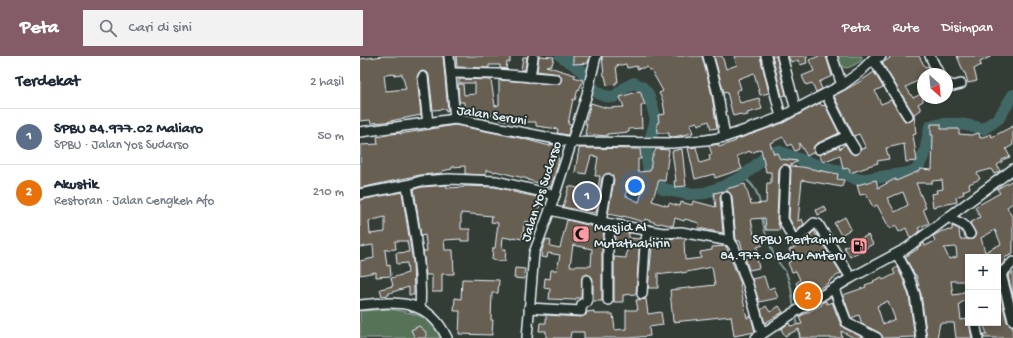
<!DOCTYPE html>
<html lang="id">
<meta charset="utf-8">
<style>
:root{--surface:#fff;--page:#f2f2f3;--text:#1f2937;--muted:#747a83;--line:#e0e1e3;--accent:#845c67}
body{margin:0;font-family:"Gochi Hand",sans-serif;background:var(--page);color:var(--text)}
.controls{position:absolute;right:12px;bottom:12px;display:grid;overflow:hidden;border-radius:0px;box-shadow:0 2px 6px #0003}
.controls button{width:36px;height:36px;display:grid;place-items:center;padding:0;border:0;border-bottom:1px solid var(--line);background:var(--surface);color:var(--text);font:20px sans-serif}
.compass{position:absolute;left:557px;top:12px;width:36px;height:36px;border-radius:50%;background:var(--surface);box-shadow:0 2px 6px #0003;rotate:153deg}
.you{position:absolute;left:275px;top:130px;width:14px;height:14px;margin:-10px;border:3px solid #fff;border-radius:50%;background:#1a73e8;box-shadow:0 0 0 6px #1a73e833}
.badge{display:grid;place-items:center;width:26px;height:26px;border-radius:50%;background:var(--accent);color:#fff;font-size:13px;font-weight:700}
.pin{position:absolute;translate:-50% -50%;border:2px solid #fff;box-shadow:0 1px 4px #0006}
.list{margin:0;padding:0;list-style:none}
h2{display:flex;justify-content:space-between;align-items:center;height:52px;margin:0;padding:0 16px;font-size:17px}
h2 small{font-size:13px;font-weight:400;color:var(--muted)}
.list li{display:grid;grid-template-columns:26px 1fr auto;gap:12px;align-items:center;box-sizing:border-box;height:56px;padding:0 16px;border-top:1px solid var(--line)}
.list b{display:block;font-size:15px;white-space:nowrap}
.list p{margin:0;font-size:13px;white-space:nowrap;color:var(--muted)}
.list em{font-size:13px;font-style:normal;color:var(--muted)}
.icon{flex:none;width:22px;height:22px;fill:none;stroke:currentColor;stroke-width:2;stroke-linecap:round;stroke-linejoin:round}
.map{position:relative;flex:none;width:653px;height:282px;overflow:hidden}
header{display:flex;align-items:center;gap:24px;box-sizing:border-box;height:56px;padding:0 20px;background:var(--accent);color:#fff}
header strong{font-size:19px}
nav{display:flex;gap:22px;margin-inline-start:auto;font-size:14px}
.search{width:280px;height:36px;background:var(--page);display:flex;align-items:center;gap:10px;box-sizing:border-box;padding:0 14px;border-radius:0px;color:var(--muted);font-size:15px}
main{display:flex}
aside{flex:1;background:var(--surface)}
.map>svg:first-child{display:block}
.green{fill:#577359;stroke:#a0b2a8}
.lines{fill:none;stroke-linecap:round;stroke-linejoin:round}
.stream{stroke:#849ea0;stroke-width:2}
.river{stroke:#426766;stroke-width:12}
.building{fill:#685e53;stroke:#e8f1f8;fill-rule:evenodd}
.minor-casing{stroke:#e8f1f8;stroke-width:12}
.minor{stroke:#26332d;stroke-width:9}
.labels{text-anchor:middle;stroke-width:3.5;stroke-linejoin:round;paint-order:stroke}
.street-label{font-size:14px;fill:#e8f1f8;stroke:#26332d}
.poi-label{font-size:14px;fill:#e8f1f8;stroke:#26332d;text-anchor:start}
</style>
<header>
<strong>Peta</strong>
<div class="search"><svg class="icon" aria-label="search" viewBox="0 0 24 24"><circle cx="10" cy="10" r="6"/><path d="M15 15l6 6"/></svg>Cari di sini</div>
<nav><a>Peta</a><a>Rute</a><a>Disimpan</a></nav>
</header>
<main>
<aside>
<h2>Terdekat<small>2 hasil</small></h2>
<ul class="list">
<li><span class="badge" style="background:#5c6f8a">1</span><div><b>SPBU 84.977.02 Maliaro</b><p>SPBU · Jalan Yos Sudarso</p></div><em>50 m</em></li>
<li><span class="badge" style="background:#e8710a">2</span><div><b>Akustik</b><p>Restoran · Jalan Cengkeh Afo</p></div><em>210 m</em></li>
</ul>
</aside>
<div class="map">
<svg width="653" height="282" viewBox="0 0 653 282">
<rect width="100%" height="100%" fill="#333c35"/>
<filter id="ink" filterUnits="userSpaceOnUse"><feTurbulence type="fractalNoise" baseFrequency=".025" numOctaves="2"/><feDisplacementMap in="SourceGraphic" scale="8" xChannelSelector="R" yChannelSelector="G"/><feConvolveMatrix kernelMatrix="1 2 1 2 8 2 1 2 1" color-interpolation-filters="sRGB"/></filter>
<g filter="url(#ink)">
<g class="green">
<path d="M477 0H502L501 5C487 13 483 17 477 0Z"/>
<path d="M30 253C57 258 67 258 83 282H0V255Z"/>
</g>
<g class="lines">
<g class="stream">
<path d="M382 121C393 127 398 136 400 148"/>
<path d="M402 161 405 176 415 202 426 216 431 232 434 253"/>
<path d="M436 260 440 282"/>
</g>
<path class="river" d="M201 0C208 5 216 9 222 15 235 30 231 40 254 41L266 31 274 27 282 31 288 38 293 53 296 64 286 98 289 116 303 133 329 138 345 137 362 131 382 121 408 99 418 95 447 106 475 114 499 124 556 116 565 96 570 71C588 65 606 68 623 73L639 62 653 39"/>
</g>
<g class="building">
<path d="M24 0H83L88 55H86V53L73 54 69 20 68 17 63 15 59 16 57 21 61 59 25 66 11 67 10 64 0 65V3ZM34 18V19L42 18 46 33 26 35 24 19Z"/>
<path d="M96 0H150V6H147L146 13 140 12V9H129V12L97 11Z"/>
<path d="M179 0 194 1 192 9 186 10 215 19 214 21 223 24 219 34 218 33 215 44 213 43 208 68 211 69 208 79 197 77 198 73 176 70V66H155L140 63 141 62 128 58V62L119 61V56H104V46H99L98 28H103L104 39 115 38V27H99V23L131 24 135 50 139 49V24L199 28 202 23 199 18 177 15Z"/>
<path d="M213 0H230L228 7 213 8Z"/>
<path d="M242 0H342L351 35 357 72 351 73 349 65 338 69 337 66 330 68 333 77 313 81 309 80V77H298L297 67 299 66 298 59 305 58 303 45 299 37 303 35 291 14 290 15 287 11 277 13V10L267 12 266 8 256 10 258 26H256V28L247 29 245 20H244Z"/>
<path d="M354 0H362L366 13 377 9 374 0H400L409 37 400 39 394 17 378 23 381 33 376 35 380 47 399 42 402 53 387 57 388 59 382 60 381 58 373 60 367 36 364 37Z"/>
<path d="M412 0H416L426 39 422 40Z"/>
<path d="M428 0H448V1L446 2 447 7 440 9 438 4 431 6Z"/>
<path d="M459 0H466L472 20 459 26 462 33 456 36 452 27 446 29 442 20 454 15 449 4Z"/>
<path d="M529 0H559L565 11 568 10 572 18H563V22L546 31 553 42 563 37V45L558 48 561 54 554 58 556 78 553 79 557 105 546 106 544 88 526 92 529 103 517 105 518 107 508 110V111L490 117 489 112 483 113 480 99 463 106 459 99 479 90 480 93 485 88 490 96 495 99 498 98 501 93 506 92 499 78 494 80 474 40 501 25 514 16 523 31 515 35 521 48 531 44 545 65 549 66 553 63V57L522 7 530 2Z"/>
<path d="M597 0H632L620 6 621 9 614 13 617 25 608 27 605 17H604Z"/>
<path d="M163 1H167L165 14H161Z"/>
<path d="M280 35 285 49 281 50 282 72 269 73V76L247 78V80L225 78 227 68H225L231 47 247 52 264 51 260 41Z"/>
<path d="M460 47 462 50 465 49 479 77 456 88 453 92 454 96 447 100 439 87V93L435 95 431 88 428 90 423 81 410 87 414 98 417 97 420 103 438 105 429 110 426 108 423 109 419 113 417 163 420 174H406L405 162 391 163 395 184 401 182 403 189 397 191 400 202 397 203 399 212 389 214 380 185H377L376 183 372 140 366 133 385 128 391 148 406 147 407 127H411V116H406L401 93 391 97 390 95 377 100 382 113 355 122 354 118 335 123 328 92 336 91 340 107 350 104 349 99 352 98 349 90 358 88 359 91 376 85 375 84 423 67Z"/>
<path d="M571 68H581V73H599V78L611 79 619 77 620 82 631 78 632 81 653 70V89L646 93 650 101 642 104V106L637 109 640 115 634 118 631 113 617 117 620 123 609 128 610 132 603 135 604 138 596 141 597 146 573 151 571 138 577 137 576 134 583 133 582 124 572 125V127H556L566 152 563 153 569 167 558 172 560 175 550 182 546 172 539 176 536 169 530 173 517 149 513 151 506 138 500 139 497 129 516 124 518 132 535 123 536 125 559 115 560 113 572 114 573 79H571ZM543 136 548 149 535 156 527 142Z"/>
<path d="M95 69 160 82 190 90V88L199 90 197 102H199L197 111 191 131 168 124V123L135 115V116L126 114V119L105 118V110L92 111V113L82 115 83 117 60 119 0 132V89L18 88 17 81 32 78 40 77V78Z"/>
<path d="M220 92 280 93 281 103H278V116L290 115 292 101 296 93 309 94 305 125 299 124 292 145 308 150 309 147 320 150 321 146 332 149 333 145 356 151 354 137 364 135 361 138 360 142 363 177 338 172 339 167 325 163 324 165 315 162 313 170 300 167 299 168 285 163 284 166 263 160V161L248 158 254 124 253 121 249 117 246 118 242 122 236 157 227 156 203 151 209 130 222 133 218 148 229 150 232 137 237 138 240 120H235L238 101 231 100 226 118 215 116 219 93ZM284 130 279 146 266 140 267 131Z"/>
<path d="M322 93 326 130 315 131 314 125H316L312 95Z"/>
<path d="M430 110 442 111 478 118 477 123 484 124 482 131 442 124 438 165 442 163 444 168 436 176 429 162 431 114Z"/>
<path d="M653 124V147L647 151 653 163V198L644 202 646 204 638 213V201H608V230L603 225H591L593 239 600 238 608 233V243L599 248 601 264 608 263 612 282H596L594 267H580L577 282H567L561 238 558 230H559L556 219H555L545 201 558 193 557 192 564 187 565 190 575 185 573 180 582 175 592 174V170L599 173 600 183H613L616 178 610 167 620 161 615 151 640 137 637 133ZM635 174 641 188 625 196 621 182ZM596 191 597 201 589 203 584 192Z"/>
<path d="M87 129V132L104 131V130L135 131 153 135V136L182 142 175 167 165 165 162 183 153 181V183L143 181 142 193H146L145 205 132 204 133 192H135L138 167 131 166 132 160 101 157V173H110V185H101V183L84 184 85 194H93L94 218H82V236H72V219H66L63 195H67L65 179 61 180 54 133 62 131Z"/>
<path d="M42 136 53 206 54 239H49V231L29 237V239L22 240 20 233 33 230 31 222 48 217 47 207 37 208 36 197 49 196 47 185H35L36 193 25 194 27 210 30 209 31 220 16 221V216L0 219V205L14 202 13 189 0 191V144ZM25 161V176L10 178 9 165Z"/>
<path d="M464 150 467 155 458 159 456 154Z"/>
<path d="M485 161 491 173 481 179 474 167Z"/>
<path d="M207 164 244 173 242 189V245H233V224L232 221 227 218 222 221 221 242H216L215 244 189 243 190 233 184 232 185 222 190 223 191 214H197L200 199 188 197 187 202 181 201 182 194 186 183 191 185 190 190 200 192ZM213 189 232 193 231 210H210Z"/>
<path d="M256 175 269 177V182L280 183 276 238 263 239V246H254V201L266 202 267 191 254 187Z"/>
<path d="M454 175 457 180H458L481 217 469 225 470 226 452 237 447 227 438 232 436 227 440 224 436 215 432 216 428 207 434 203 429 194 449 184 448 181Z"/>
<path d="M508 179 513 188 490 201 484 191Z"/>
<path d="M293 181 306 183 321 182 326 183 324 186 325 204 341 202 340 196 352 194V191L366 190 381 228 380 229 387 262 391 260 395 276 374 280 371 260 313 266 310 234 355 229 352 211 322 217V216L305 218 298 217V232H288Z"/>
<path d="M537 211 543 223 549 240 555 281 523 282 520 277 502 268 499 259 491 262 483 239 506 231 505 229 514 226 513 225 522 221 523 224 535 218 533 214ZM528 245 535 263 523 268 517 250Z"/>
<path d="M155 212 165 213 164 223 154 222Z"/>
<path d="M653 216V240L648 220Z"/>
<path d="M404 220 408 233 414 231 418 242 399 246 392 223Z"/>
<path d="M102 223 139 224 138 237H132L131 264H133L132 279 99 278 100 255H94L95 242 101 243Z"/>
<path d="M638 230 647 266 652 270 653 282H624L623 278H627L623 267H638Z"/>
<path d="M286 243 288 258 301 256 303 269 289 271 290 280 269 282H224V276H211L210 282H186V275H179L180 267H186V259L221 261 226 259 227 256 234 255V258H253L255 274 266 273V254H278L276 244Z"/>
<path d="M466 245 467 248 472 246 481 269 484 272 504 282H494L481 275 482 282H440L439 273 425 280 421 273 429 267 430 270 442 268 439 261 462 249 461 247Z"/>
<path d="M406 250 410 256 419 250 423 256 405 267 401 254Z"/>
<path d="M59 270 66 276V282H55L51 274Z"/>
</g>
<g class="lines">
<defs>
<g id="minor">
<path d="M89 0 95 63"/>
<path d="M348 0 357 34 365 81"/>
<path d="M406 0 421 61"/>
<path d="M422 0 436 54"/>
<path d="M472 0 482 29"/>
<path d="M570 0 579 18"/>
<path d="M513 3 548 60"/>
<path d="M92 17 137 18 196 23"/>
<path d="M63 21 68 68"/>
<path d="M170 21 173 1"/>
<path d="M587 27 593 30 601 28"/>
<path d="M466 38 487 80 495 93"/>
<path d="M0 76 95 63 211 86 313 87 346 84 365 81 400 69 421 61 482 29 500 16 513 3 521 0"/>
<path d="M459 93 487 80"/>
<path d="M425 114 423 163 433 183 436 184 454 167 458 168 491 222"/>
<path d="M47 129C53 170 63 211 60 252"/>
<path d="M0 138 47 129 61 125 89 123 136 125 195 139"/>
<path d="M366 141 370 185 374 191 388 229 402 278"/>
<path d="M190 154 251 168 303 177 321 176 370 185"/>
<path d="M589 161C599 169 602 163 610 178"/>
<path d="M241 166 248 123"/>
<path d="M537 198 549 221 555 239 561 282"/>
<path d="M641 218 653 264"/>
<path d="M638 221 653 206"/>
<path d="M474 233 487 267 517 282"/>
<path d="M282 238 285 189 288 174"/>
<path d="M248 244V189L251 168"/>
<path d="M0 249C38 245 69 243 87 282"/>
<path d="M169 252 221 255 222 248 227 246V224"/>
<path d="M615 267 618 282"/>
<path d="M167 282 174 197 190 154 203 113 227 38 236 0"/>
<path d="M396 282 438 254 491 222 547 192 653 113"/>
</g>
</defs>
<use href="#minor" class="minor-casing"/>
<use href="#minor" class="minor"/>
</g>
</g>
<defs>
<symbol id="mosque-square" viewBox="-11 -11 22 22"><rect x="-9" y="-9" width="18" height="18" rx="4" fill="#ff9aa2" stroke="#26332d"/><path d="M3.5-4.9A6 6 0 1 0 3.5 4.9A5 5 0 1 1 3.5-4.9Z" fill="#111"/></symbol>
<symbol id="fuel-square" viewBox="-11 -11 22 22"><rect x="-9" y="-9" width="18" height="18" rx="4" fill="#ff9aa2" stroke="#26332d"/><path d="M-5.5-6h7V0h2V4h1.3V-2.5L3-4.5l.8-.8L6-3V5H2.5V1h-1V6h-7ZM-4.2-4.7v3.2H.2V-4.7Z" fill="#111"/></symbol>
</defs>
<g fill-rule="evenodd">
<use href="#mosque-square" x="211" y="168" width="20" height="20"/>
<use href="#fuel-square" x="489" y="180" width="20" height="20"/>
</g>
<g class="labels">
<g class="street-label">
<text transform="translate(132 58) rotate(9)" y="5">Jalan Seruni</text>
<text transform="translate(180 135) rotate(-72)" y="5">Jalan Yos Sudarso</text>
</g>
<g class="poi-label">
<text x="234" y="175">Masjid Al<tspan x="234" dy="16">Mutathahirin</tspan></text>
<text x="486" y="187" text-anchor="end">SPBU Pertamina<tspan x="486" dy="16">84.977.0 Batu Anteru</tspan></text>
</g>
</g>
</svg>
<div class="controls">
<button>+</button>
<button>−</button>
</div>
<svg class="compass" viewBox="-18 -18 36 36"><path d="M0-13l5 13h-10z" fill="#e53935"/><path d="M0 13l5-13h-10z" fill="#747a83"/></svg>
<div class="you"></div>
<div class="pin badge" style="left:227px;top:140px;background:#5c6f8a">1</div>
<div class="pin badge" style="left:448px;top:240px;background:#e8710a">2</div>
</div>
</main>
